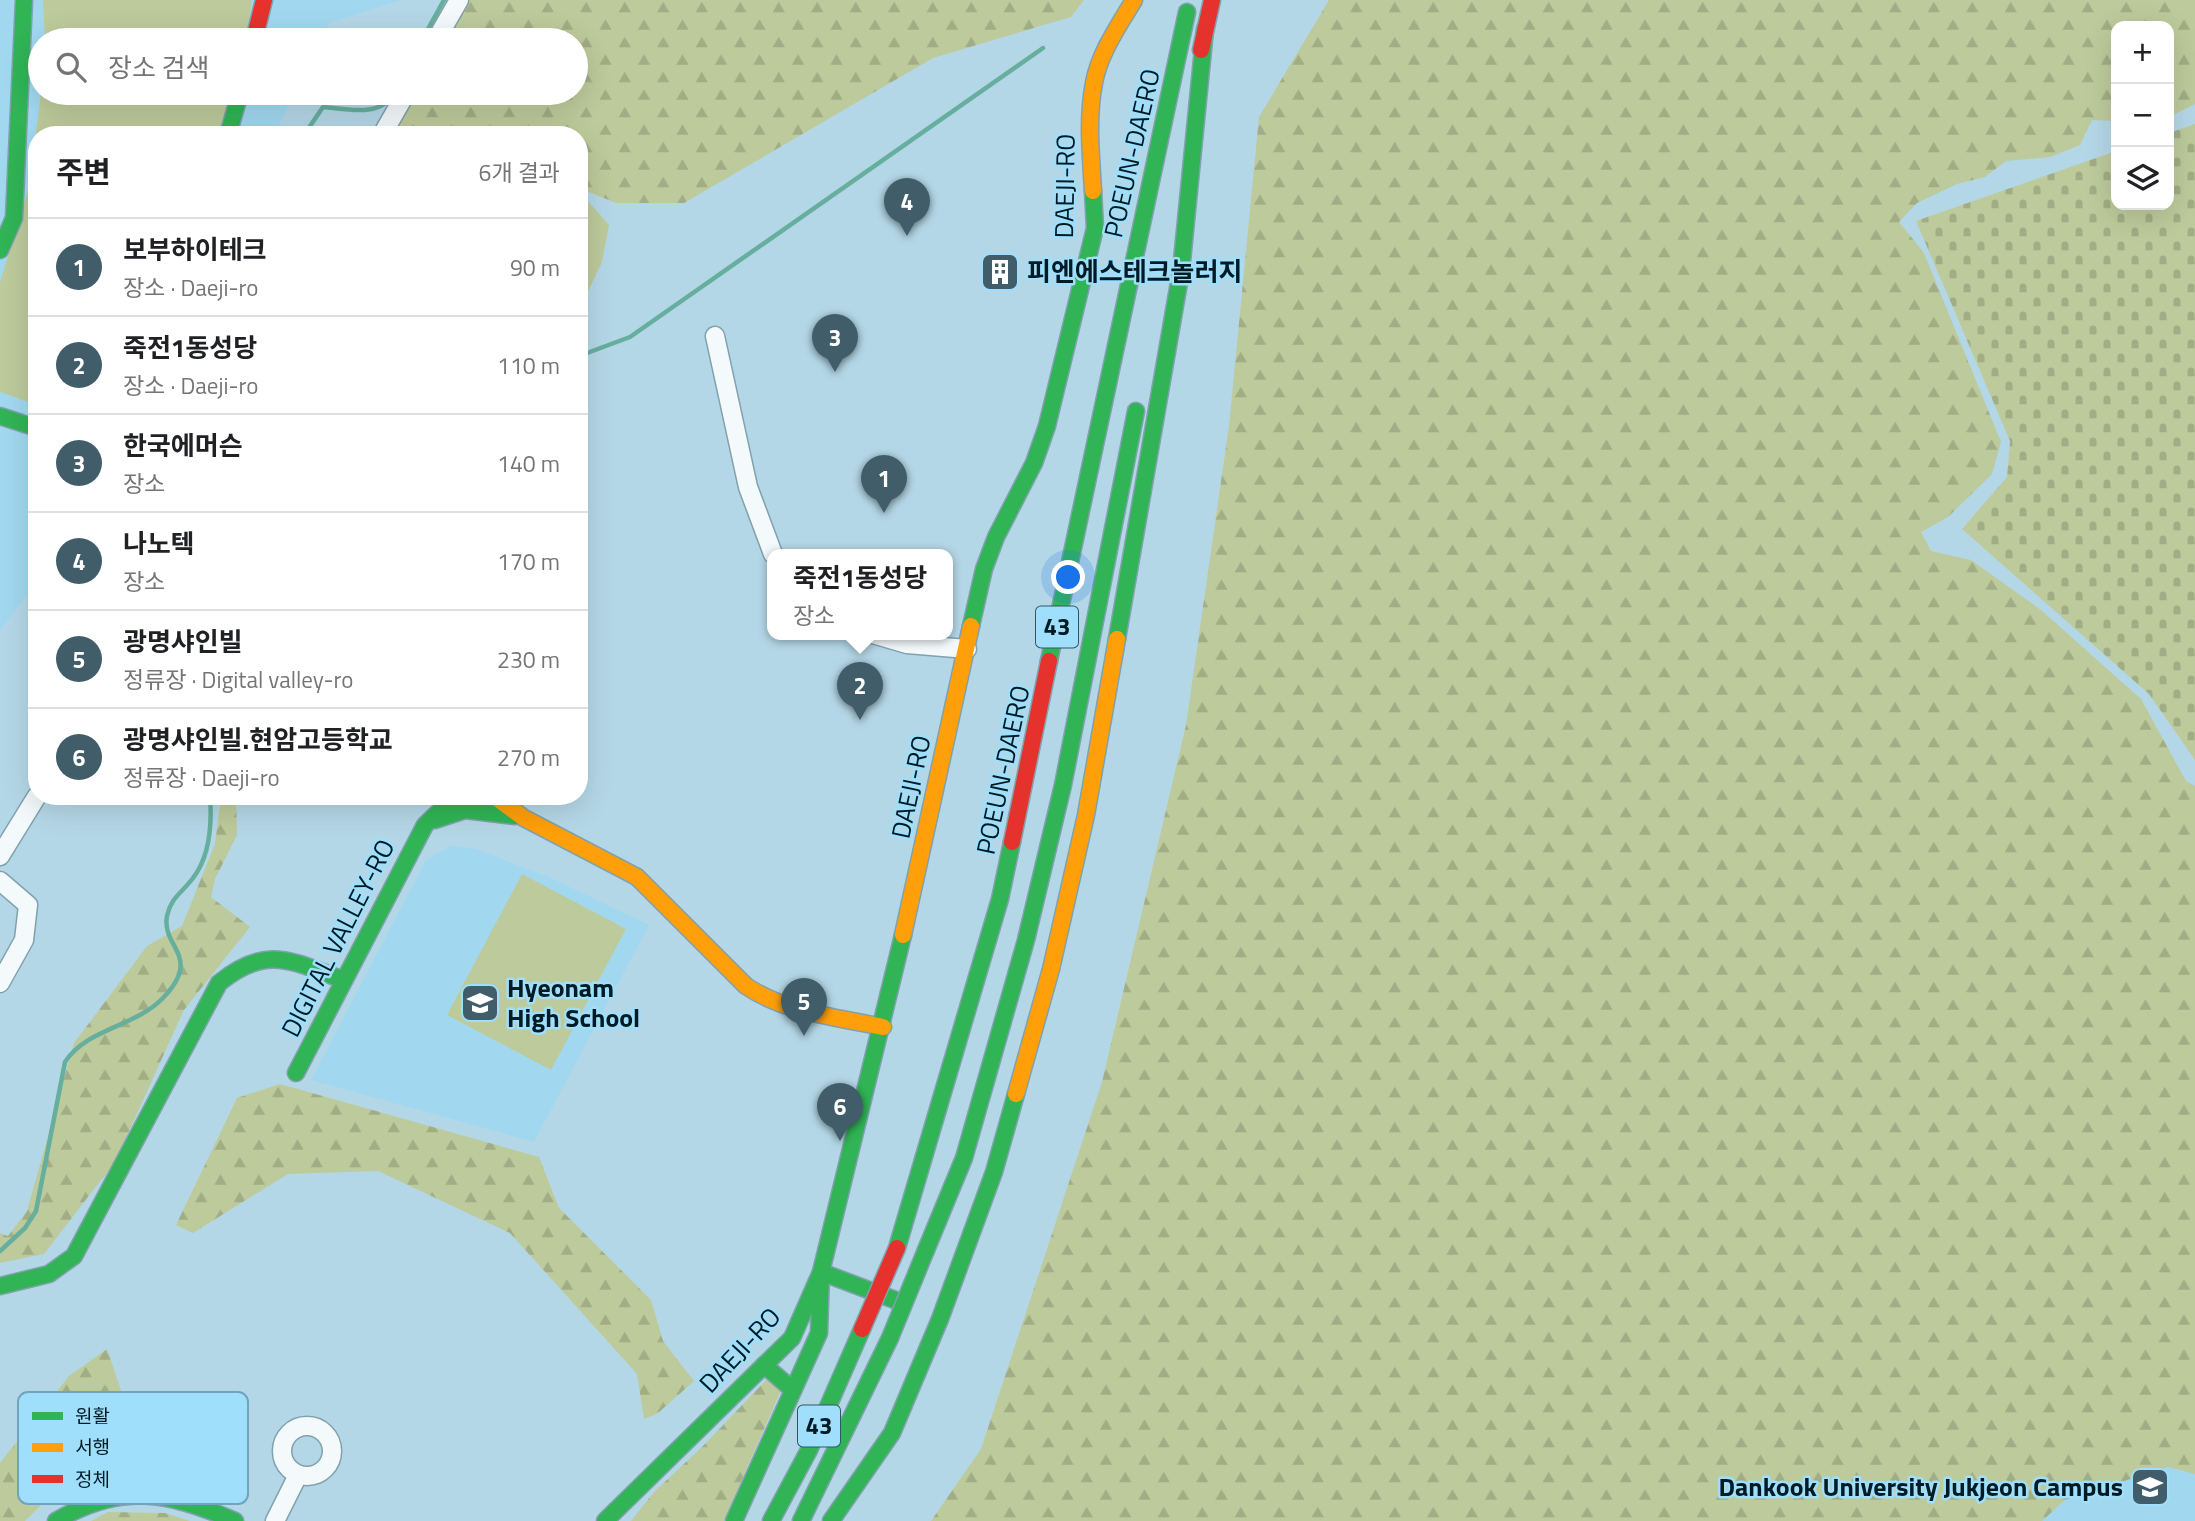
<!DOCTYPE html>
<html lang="ko">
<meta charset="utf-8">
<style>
:root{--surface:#fff;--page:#f6f6f6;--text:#202124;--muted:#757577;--line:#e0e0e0;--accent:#405d69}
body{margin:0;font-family:"Titillium Web","Noto Sans KR",sans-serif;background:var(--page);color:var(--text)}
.controls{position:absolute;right:21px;top:21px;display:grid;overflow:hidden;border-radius:14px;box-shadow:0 7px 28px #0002}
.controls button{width:63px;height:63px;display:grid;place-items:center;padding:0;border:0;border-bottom:2px solid var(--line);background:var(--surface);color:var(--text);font:35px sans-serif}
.you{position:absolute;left:1069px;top:578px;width:24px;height:24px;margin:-18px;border:5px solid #fff;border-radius:50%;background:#1a73e8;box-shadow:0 0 0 10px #1a73e833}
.badge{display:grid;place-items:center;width:46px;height:46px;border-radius:50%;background:var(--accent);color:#fff;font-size:23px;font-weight:700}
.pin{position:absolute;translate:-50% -58px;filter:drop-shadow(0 2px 4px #0008)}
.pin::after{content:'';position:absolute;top:37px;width:24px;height:21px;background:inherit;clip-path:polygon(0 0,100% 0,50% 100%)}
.popup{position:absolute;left:767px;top:549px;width:186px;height:91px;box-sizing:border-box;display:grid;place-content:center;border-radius:14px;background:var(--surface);filter:drop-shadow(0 2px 5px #0005);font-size:23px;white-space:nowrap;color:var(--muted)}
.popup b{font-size:26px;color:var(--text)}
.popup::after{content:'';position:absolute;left:50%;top:100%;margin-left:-14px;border:14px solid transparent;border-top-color:var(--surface)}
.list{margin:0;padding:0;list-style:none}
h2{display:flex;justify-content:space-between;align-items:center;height:91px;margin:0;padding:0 28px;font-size:30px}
h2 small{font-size:23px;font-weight:400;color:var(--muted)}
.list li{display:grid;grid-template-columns:46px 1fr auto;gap:21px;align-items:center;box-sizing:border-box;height:98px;padding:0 28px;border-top:2px solid var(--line)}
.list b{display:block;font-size:26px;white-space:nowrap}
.list p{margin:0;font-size:23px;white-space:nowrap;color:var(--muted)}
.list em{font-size:23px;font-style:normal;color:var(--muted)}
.icon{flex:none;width:38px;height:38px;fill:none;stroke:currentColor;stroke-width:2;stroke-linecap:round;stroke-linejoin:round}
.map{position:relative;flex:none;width:2195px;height:1521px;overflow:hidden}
.search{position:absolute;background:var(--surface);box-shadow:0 7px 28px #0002;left:28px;top:28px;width:560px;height:77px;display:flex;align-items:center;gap:18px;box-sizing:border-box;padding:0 24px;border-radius:38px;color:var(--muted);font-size:26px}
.panel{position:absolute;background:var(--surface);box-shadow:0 7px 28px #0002;left:28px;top:126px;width:560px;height:679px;border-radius:28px}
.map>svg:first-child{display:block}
.built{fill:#a1d8f0}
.grass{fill:#bdca9b}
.forest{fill:url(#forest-firs)}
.cemetery{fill:url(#cemetery-stones)}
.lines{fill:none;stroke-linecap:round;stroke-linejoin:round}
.stream{stroke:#66ae9d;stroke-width:4.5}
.street-casing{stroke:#80a1ae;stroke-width:21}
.fast-casing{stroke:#80a1ae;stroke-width:19}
.slow-casing{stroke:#80a1ae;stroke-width:19}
.jam-casing{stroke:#80a1ae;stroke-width:19}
.street{stroke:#f4f9fb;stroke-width:18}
.fast{stroke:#30b455;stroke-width:16}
.slow{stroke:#ff9f0a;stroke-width:16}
.jam{stroke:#e5322d;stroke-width:16}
.fast-bridge-casing{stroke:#80a1ae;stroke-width:19;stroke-linecap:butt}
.jam-bridge-casing{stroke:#80a1ae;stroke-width:19;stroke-linecap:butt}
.fast-bridge{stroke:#30b455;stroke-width:16}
.jam-bridge{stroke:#e5322d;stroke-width:16}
.labels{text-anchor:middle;stroke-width:5;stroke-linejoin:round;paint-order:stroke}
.shield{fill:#9fdffc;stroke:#305666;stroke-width:2}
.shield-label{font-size:24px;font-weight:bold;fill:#011b25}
.street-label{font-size:26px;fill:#011b25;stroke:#9fdffc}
.poi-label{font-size:26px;font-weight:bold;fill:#011b25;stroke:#9fdffc;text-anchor:start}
.key{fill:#9fdffc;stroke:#70a4bc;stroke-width:2}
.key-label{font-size:19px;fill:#011b25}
</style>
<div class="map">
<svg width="2195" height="1521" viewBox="0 0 2195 1521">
<defs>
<pattern id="forest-firs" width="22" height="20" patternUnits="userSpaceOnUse" patternTransform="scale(1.75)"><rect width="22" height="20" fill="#bdca9b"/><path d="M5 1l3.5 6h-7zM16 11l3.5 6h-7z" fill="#a1ad85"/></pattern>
<pattern id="cemetery-stones" width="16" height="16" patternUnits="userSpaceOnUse" patternTransform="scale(1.75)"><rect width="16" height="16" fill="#bdca9b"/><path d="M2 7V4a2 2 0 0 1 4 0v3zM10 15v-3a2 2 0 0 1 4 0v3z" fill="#a1ad85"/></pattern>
</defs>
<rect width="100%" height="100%" fill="#b4d7e7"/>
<g class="built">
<path d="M0 0H401L329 23 320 40H40V93H295L274 135H37V582L0 630Z"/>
<path d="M451 846 476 849 549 877 649 925 534 1142 311 1080 426 860Z"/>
<path d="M2168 1467 2195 1474V1521H2042L2065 1500Z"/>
</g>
<g class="grass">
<path d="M43 0H252L246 40H45Z"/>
<path d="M41 93H232L220 135H37V405L0 392V282L29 188Z"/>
<path d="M579 191 609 225 602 262 579 310Z"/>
<path d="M522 874 626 929 551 1070 447 1015Z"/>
</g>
<g class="forest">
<path d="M468 0H1084L1071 17 933 58 684 203H616L579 188V135H389L414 93H576V40H444Z"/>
<path d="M1329 0H2195V104L2169 117V26H2116V121L2092 120 2080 145 2050 157 2006 161 1985 177 1957 184 1917 203 1899 222 1924 253 2001 442 1992 474 1948 517 1921 532 1931 551 1971 560 2041 610 2141 699 2186 781 2195 786V1474L2168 1467 2065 1500 2042 1521H931L981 1449 1102 1082 1186 725 1229 426 1259 117Z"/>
<path d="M221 796H236L237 835 215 879 211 897 250 927 184 1010 115 1162 44 1254 0 1263V1233L8 1236 27 1211 74 1043 147 946 182 926 215 844Z"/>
<path d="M280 1084 539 1157 559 1208 651 1300 663 1341 694 1381 657 1414 644 1419 637 1374 510 1233 378 1171 288 1174 193 1233 176 1225 237 1098Z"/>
<path d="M107 1349 146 1463 81 1466 25 1521H0V1463L69 1376Z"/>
<path d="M768 1378 781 1390 724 1521H631L654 1492 702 1447Z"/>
<path d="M108 1512 165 1513 190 1521H91Z"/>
</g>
<path class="cemetery" d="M2195 124V760L2149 694 1962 529 2007 477 2010 441 1916 221 2116 151V205H2169V133Z"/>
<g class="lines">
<g class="stream">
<path d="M422 40 444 0"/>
<path d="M304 135 323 107C347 109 381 118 394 93"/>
<path d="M579 356 630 337 1043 48"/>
<path d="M0 1251 25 1228 36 1211 65 1062C86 1029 134 1027 162 999 204 956 161 948 167 916 171 897 182 893 193 878 210 856 212 823 210 796"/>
</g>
<defs>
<g id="street">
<path d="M436 40 459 0"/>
<path d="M382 135 406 93"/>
<path d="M715 336 748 487 773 554"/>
<path d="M873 634 907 644 967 649"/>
<path d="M0 856 37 796"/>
<path d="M0 881 28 905 24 940 0 983"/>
<circle cx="307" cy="1451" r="25"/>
<path d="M275 1521 298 1475"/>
</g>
<g id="fast">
<path d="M228 135 240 93"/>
<path d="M0 250 14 218 24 0"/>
<path d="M0 416 37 428"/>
<path d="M971 626 984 569 996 537 1034 463 1047 426 1095 228 1093 191"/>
<path d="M1117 639 1181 271 1205 29"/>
<path d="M1049 661 1187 12"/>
<path d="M435 820 465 810 515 816"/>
<path d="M296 1073 425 825 455 796"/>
<path d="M897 1248 1000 899 1012 842"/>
<path d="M926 1250 964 1158 1026 940 1063 785 1136 411"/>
<path d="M0 1286 49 1274 74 1256 219 983C267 944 291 961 344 980"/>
<path d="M764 1365 793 1390"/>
<path d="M56 1521C121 1482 168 1492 235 1521"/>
<path d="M605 1521 792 1338 821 1272 903 935"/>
<path d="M734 1521 819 1333 821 1272 903 1303"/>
<path d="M771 1521 809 1450 862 1329"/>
<path d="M801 1521 890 1338"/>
<path d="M831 1521 892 1433 940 1319 994 1172 1016 1094"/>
</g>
<g id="slow">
<path d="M1093 191C1091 155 1087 118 1094 83 1099 54 1119 25 1134 0"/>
<path d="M494 796 524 818 637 877 746 986C786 1013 837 1017 883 1027"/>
<path d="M903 935 971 626"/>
<path d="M1016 1094 1051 969 1086 815 1117 639"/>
</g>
<g id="jam">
<path d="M254 40 264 0"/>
<path d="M1201 50 1212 0"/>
<path d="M1012 842 1049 661"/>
</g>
</defs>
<use href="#street" class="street-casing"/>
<use href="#fast" class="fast-casing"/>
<use href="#slow" class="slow-casing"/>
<use href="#jam" class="jam-casing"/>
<use href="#street" class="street"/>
<use href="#fast" class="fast"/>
<use href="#slow" class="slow"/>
<use href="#jam" class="jam"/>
<defs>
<path id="fast-bridge" d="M890 1338 926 1250"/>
<path id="jam-bridge" d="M862 1329 897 1248"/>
</defs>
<use href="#fast-bridge" class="fast-bridge-casing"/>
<use href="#jam-bridge" class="jam-bridge-casing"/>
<use href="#fast-bridge" class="fast-bridge"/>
<use href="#jam-bridge" class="jam-bridge"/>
</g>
<defs>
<symbol id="building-square" viewBox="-11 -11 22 22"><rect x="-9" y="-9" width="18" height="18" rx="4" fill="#405d69" stroke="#9fdffc"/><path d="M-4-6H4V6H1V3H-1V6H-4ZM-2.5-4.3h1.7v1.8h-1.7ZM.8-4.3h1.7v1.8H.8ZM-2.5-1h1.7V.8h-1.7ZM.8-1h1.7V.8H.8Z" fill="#fff"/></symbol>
<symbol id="school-square" viewBox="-11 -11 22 22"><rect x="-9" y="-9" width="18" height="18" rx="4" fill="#405d69" stroke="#9fdffc"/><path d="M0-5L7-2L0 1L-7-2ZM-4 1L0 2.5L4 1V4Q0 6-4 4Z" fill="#fff"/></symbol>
<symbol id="university-square" viewBox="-11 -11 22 22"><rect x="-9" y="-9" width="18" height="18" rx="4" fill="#405d69" stroke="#9fdffc"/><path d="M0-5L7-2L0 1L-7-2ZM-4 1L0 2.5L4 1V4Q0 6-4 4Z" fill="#fff"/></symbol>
</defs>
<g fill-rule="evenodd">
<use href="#building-square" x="978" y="250" width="44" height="44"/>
<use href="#school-square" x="458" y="981" width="44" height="44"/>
<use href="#university-square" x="2128" y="1465" width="44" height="44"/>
</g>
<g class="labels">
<g class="shield">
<rect x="1036" y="606.5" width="42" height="41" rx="5"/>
<rect x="798" y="1405.5" width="42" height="41" rx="5"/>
</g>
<g class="shield-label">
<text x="1057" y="635">43</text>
<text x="819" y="1434">43</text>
</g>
<g class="street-label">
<text transform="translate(1132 153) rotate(-77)" y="9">POEUN-DAERO</text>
<text transform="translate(1065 186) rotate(-89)" y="9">DAEJI-RO</text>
<text transform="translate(1003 770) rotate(-78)" y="9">POEUN-DAERO</text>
<text transform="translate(911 787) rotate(-78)" y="9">DAEJI-RO</text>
<text transform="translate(338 938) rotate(-63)" y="9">DIGITAL VALLEY-RO</text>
<text transform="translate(740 1350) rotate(-47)" y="9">DAEJI-RO</text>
</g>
<g class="poi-label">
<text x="1027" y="281">피엔에스테크놀러지</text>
<text x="507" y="997">Hyeonam<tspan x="507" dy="30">High School</tspan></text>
<text x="2123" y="1496" text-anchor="end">Dankook University Jukjeon Campus</text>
</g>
</g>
<rect x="18" y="1392" width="230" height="112" rx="10" class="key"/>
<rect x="32" y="1412" width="31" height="8" fill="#30b455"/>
<rect x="32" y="1443" width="31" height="9" fill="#ff9f0a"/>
<rect x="32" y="1475" width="31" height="8" fill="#e5322d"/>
<g class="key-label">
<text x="75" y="1423">원활</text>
<text x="75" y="1454">서행</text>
<text x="75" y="1486">정체</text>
</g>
</svg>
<div class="controls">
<button>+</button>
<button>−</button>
<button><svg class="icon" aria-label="layers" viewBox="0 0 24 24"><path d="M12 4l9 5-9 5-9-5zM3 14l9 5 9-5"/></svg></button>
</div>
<div class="you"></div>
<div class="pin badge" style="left:884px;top:513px">1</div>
<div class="pin badge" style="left:860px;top:720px">2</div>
<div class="popup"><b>죽전1동성당</b>장소</div>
<div class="pin badge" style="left:835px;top:372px">3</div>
<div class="pin badge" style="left:907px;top:236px">4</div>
<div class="pin badge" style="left:804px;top:1036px">5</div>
<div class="pin badge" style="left:840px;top:1141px">6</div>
<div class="search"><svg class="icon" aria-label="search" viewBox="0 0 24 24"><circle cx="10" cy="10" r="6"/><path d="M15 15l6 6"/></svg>장소 검색</div>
<section class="panel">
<h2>주변<small>6개 결과</small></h2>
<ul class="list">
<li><span class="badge">1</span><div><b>보부하이테크</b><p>장소 · Daeji-ro</p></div><em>90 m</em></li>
<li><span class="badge">2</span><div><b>죽전1동성당</b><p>장소 · Daeji-ro</p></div><em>110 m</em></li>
<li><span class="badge">3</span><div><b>한국에머슨</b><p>장소</p></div><em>140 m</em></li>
<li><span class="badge">4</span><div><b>나노텍</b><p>장소</p></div><em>170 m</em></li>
<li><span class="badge">5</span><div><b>광명샤인빌</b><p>정류장 · Digital valley-ro</p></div><em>230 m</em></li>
<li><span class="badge">6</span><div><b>광명샤인빌.현암고등학교</b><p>정류장 · Daeji-ro</p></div><em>270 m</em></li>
</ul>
</section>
</div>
